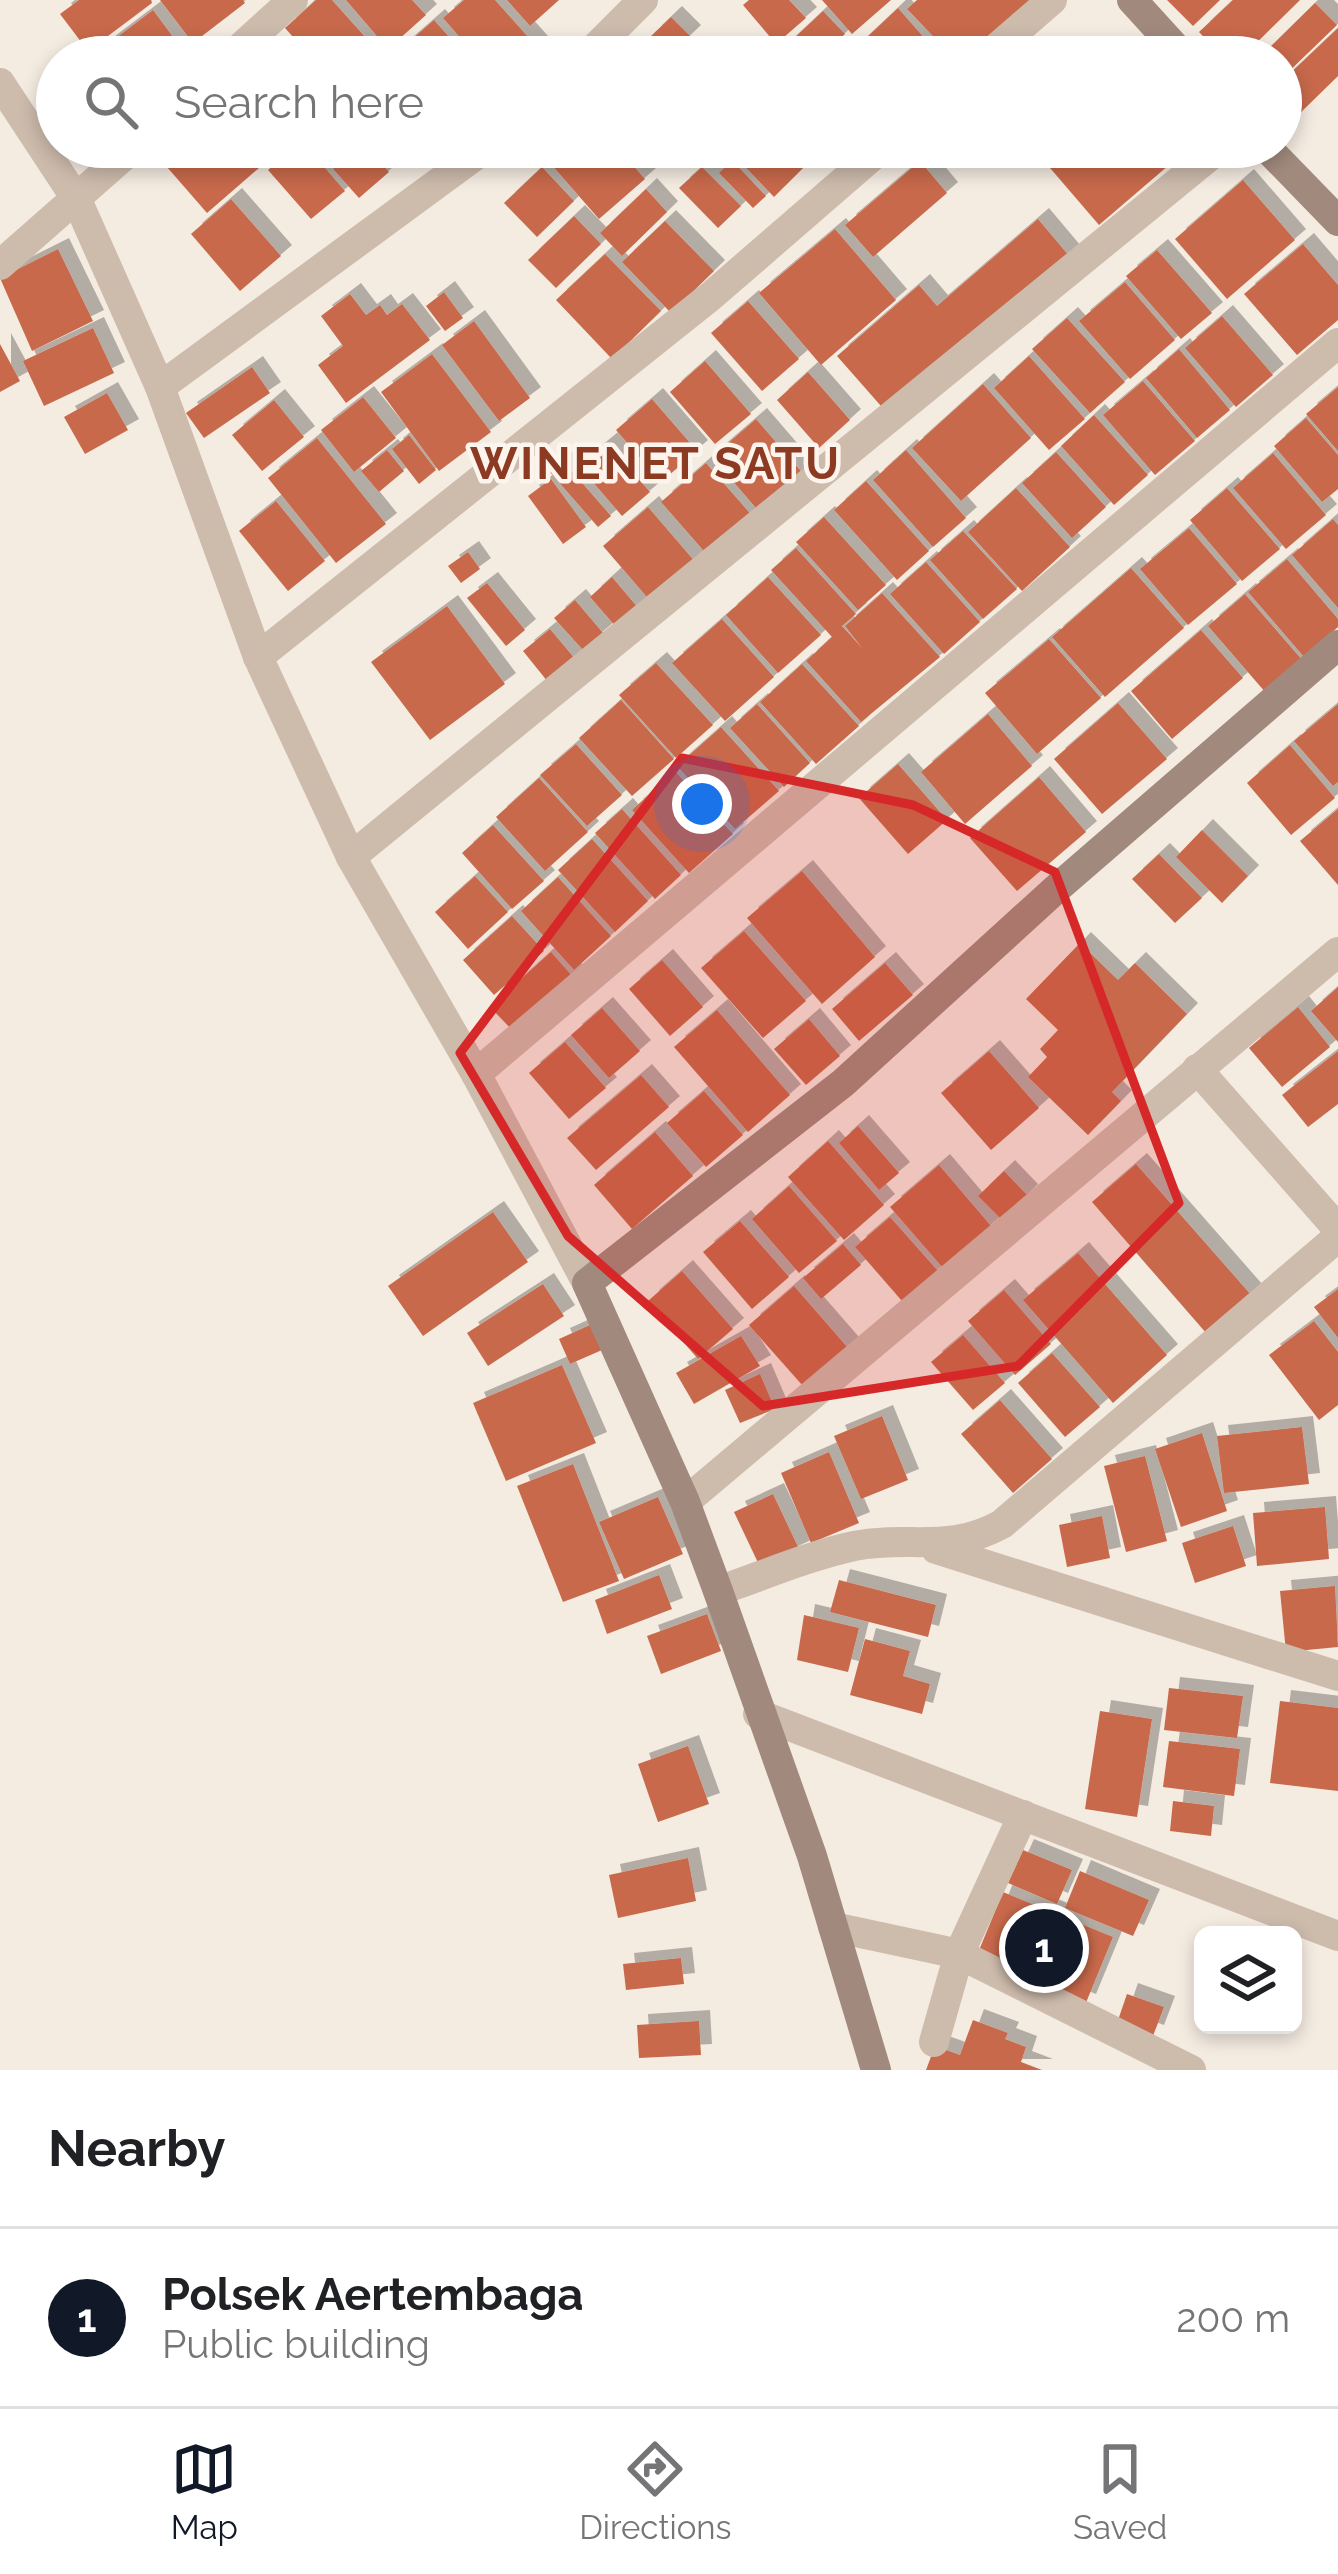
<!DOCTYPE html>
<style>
:root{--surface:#fff;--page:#f6f6f6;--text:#202124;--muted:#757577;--line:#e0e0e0;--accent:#111827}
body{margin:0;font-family:Raleway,sans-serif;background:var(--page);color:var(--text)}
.controls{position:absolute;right:36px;bottom:36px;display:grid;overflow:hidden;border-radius:18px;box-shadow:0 6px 18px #0003}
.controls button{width:108px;height:108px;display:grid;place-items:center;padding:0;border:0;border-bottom:3px solid var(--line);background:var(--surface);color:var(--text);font:60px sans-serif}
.you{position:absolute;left:702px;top:804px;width:42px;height:42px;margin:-30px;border:9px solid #fff;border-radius:50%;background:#1a73e8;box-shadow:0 0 0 18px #1a73e833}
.badge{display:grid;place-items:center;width:78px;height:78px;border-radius:50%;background:var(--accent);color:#fff;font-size:39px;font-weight:700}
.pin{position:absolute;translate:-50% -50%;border:6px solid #fff;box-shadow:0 3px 12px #0006}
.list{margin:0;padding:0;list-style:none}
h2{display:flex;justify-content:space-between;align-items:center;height:156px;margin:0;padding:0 48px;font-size:51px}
h2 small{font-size:39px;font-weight:400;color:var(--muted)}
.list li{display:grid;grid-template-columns:78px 1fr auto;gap:36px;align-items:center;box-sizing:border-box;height:180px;padding:0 48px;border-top:3px solid var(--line)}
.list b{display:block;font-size:45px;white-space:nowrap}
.list p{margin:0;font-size:39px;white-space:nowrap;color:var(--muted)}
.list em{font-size:39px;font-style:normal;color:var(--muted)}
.icon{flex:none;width:66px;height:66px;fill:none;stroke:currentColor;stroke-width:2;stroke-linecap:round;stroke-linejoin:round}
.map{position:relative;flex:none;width:1338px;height:2070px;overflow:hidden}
.search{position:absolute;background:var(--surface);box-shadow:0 6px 18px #0003;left:36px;right:36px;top:36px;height:132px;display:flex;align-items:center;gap:30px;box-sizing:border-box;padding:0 42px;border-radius:66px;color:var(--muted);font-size:45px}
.sheet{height:336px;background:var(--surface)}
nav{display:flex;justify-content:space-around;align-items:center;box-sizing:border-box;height:168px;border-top:3px solid var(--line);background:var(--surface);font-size:33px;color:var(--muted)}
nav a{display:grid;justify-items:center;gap:6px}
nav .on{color:var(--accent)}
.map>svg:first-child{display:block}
.building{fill:#c8694b;filter:url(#shadow)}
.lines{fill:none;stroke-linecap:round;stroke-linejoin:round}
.street{stroke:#cdbbac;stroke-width:30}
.secondary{stroke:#a18a7d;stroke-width:30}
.marked{fill:#d62828;fill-opacity:0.2;stroke:#d62828;stroke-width:9;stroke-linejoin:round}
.labels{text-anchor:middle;stroke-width:9;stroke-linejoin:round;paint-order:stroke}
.district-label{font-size:45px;font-weight:bold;letter-spacing:3px;fill:#8c3b22;stroke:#fbf5ee}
</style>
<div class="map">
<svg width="1338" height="2070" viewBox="0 0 1338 2070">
<defs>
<filter id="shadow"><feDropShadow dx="11" dy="-11" stdDeviation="0" flood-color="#0004"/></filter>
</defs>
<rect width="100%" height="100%" fill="#f4ebe1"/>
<g class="building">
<path d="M79 0H151L152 3 88 51 60 14Z"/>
<path d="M160 0H243L245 3 193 43Z"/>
<path d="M316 0H332L383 57H311L285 28Z"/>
<path d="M346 0H412L426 15 388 49Z"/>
<path d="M464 0H495L537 47 525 57H477L443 18Z"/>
<path d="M507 0H559L530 26Z"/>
<path d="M749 0H789L806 18 776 44 743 5Z"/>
<path d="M822 0H891L852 34Z"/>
<path d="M917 0H1034L974 57H953L907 9Z"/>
<path d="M1167 0H1220L1193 26Z"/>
<path d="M1233 0H1300L1242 57H1223L1199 32Z"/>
<path d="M1315 3 1337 25 1281 79V57H1260Z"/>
<path d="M898 8 941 57H846Z"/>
<path d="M153 10 188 57H112L104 47Z"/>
<path d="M823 11 845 34 820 57H774Z"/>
<path d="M671 17 690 36 670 55 651 36Z"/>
<path d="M434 20 467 57H397L395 54Z"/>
<path d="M1338 28V76L1295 118 1281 104V82Z"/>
<path d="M174 147H255L267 161 207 213 160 159Z"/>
<path d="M295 147H307L345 191 311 219 268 170Z"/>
<path d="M315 147H347L329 163Z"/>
<path d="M357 147H367L389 172 359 198 333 169Z"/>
<path d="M536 147H617L645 179 599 219Z"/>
<path d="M726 147H783L803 168 774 197Z"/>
<path d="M803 147H844L823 167Z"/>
<path d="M1032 147H1190L1099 225Z"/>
<path d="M732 160 766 196 753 208 719 173Z"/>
<path d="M920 161 947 193 873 257 845 225Z"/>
<path d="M542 167 574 201 537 237 504 203Z"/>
<path d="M702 167 741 206 718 228 679 188Z"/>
<path d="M1243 180 1295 240 1227 299 1175 239Z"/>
<path d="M646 189 667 212 622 256 600 233Z"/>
<path d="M231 199 281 256 240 291 191 234Z"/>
<path d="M574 216 601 244 556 288 528 260Z"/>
<path d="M1038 219 1070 257 888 414 837 356 919 285 937 306Z"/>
<path d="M665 221 714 271 671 313 622 262Z"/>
<path d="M835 229 896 300 821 365 759 293Z"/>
<path d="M1303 244 1338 285V320L1297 355 1244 294Z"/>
<path d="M58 249 93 321 32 351 0 278Z"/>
<path d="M1157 250 1212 313 1181 339 1126 276Z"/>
<path d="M605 254 661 311 612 359 556 300Z"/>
<path d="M1125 282 1175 340 1130 379 1079 321Z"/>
<path d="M444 292 463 318 445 331 426 306Z"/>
<path d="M350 294 366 315 380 305 387 315 402 304 430 340 346 403 318 365 343 346 321 316Z"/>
<path d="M748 301 799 359 762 391 711 333Z"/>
<path d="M1222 316 1273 375 1236 407 1185 348Z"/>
<path d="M1067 318 1125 382 1090 413 1032 349Z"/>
<path d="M474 321 530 398 499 421 442 345Z"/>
<path d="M93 328 114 373 44 406 23 361Z"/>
<path d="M0 344 20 381 0 392Z"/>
<path d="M1179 349 1230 410 1197 438 1146 378Z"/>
<path d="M432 354 491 432 439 471 381 392Z"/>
<path d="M1029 356 1085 419 1049 450 994 388Z"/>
<path d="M705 361 751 414 715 444 670 392Z"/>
<path d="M252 367 270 393 204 438 186 413Z"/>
<path d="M808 372 850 420 819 448 777 400Z"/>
<path d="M1143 381 1195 441 1155 475 1103 415Z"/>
<path d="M983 384 1031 438 961 501 912 448Z"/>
<path d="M1338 387V451L1306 414Z"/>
<path d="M107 393 128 430 85 454 64 417Z"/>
<path d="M363 397 396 438 354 472 321 430Z"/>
<path d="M652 399 697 451 661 482 616 430Z"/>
<path d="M274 400 304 437 262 471 232 435Z"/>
<path d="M1094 415 1148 475 1114 505 1061 446Z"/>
<path d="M1306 418 1338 455V489L1322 502 1274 446Z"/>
<path d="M756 419 806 477 762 515 712 457Z"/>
<path d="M409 435 436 470 419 484 392 449Z"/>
<path d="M317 438 386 524 336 563 268 478Z"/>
<path d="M607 443 650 492 622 516 579 466Z"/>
<path d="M387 450 404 471 379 492 361 471Z"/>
<path d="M906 450 966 518 933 547 873 480Z"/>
<path d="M1056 452 1106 507 1072 538 1022 483Z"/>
<path d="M1273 453 1326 515 1286 549 1233 488Z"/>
<path d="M563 461 611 516 598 527 550 472Z"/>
<path d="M706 463 755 519 710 558 661 502Z"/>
<path d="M551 479 586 527 563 544 528 496Z"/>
<path d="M866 481 929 551 897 580 834 510Z"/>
<path d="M1016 488 1070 547 1022 591 968 532Z"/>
<path d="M1227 488 1280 549 1242 581 1190 520Z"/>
<path d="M276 501 325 561 288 591 239 531Z"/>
<path d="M648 507 697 564 652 603 603 546Z"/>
<path d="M824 517 886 585 858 610 796 542Z"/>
<path d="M1333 519 1338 525V608L1292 555Z"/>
<path d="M1189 528 1237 584 1188 625 1140 569Z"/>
<path d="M963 531 1017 589 983 619 930 560Z"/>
<path d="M796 548 856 614 842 626 863 649 845 626 882 593 940 657 861 722 806 661 832 637 771 570Z"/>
<path d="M468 552 480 569 461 583 448 566Z"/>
<path d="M1287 559 1338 619V627L1304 657 1248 592Z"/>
<path d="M926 562 980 622 944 654 890 594Z"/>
<path d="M1131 568 1184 628 1105 697 1052 637Z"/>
<path d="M612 577 639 609 617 628 590 597Z"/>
<path d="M768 577 821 635 778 673 726 615Z"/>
<path d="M487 583 525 630 506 646 467 598Z"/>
<path d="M1245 594 1303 661 1266 693 1208 626Z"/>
<path d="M575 600 603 633 583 650 554 618Z"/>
<path d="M447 606 505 684 430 740 371 662Z"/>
<path d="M722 619 774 677 725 721 672 663Z"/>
<path d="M550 629 576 660 548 682 523 651Z"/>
<path d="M1201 630 1243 678 1172 739 1131 691Z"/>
<path d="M1049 639 1101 698 1037 754 985 693Z"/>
<path d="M656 663 713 725 676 758 619 695Z"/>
<path d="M802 664 859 726 816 764 760 702Z"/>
<path d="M621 700 674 759 632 796 579 738Z"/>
<path d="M1118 703 1167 759 1102 814 1054 759Z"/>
<path d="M757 704 810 763 784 787 730 728Z"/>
<path d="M1338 704V782L1333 786 1294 741Z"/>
<path d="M988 714 1032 766 965 824 921 772Z"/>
<path d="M721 727 779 791 735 829 677 766Z"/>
<path d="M576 744 622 795 587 826 540 775Z"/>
<path d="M1290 745 1335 798 1291 835 1247 783Z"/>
<path d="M898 764 947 820 908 854 859 798Z"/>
<path d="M675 771 733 834 689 873 632 810Z"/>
<path d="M1039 777 1086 832 1017 891 970 838Z"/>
<path d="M539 778 588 832 545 871 496 817Z"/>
<path d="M622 809 681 875 655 899 595 833Z"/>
<path d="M1338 809V885L1300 841Z"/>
<path d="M493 825 544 881 512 909 462 853Z"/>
<path d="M1202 830 1248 876 1222 903 1176 857Z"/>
<path d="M592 839 648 901 615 932 558 870Z"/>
<path d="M1159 854 1202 898 1175 923 1132 879Z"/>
<path d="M802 871 875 957 822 1004 747 918Z"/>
<path d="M475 876 508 912 468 949 435 912Z"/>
<path d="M558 877 611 936 574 970 521 911Z"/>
<path d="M512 916 544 951 494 995 463 960Z"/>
<path d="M744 931 806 1001 763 1038 701 968Z"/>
<path d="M1080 943 1118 980 1135 963 1187 1014 1112 1092 1121 1101 1088 1135 1028 1077 1047 1057 1040 1049 1058 1030 1026 999Z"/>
<path d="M551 952 574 978 514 1032 490 1007Z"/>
<path d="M662 960 703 1007 670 1036 629 989Z"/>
<path d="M885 963 913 995 859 1041 832 1009Z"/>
<path d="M1338 987V1042L1311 1011Z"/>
<path d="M1298 1007 1330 1047 1282 1087 1249 1048Z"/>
<path d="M602 1008 640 1051 609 1078 571 1035Z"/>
<path d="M717 1010 790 1095 748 1132 674 1047Z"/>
<path d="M809 1019 840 1056 806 1085 774 1049Z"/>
<path d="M565 1042 606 1088 569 1119 529 1073Z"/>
<path d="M989 1051 1039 1108 991 1150 941 1093Z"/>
<path d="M1338 1051V1104L1308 1127 1282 1095Z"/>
<path d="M641 1075 669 1107 596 1170 567 1138Z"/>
<path d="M704 1091 743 1135 706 1167 667 1123Z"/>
<path d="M858 1126 899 1173 879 1190 839 1143Z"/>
<path d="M655 1132 693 1176 632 1229 594 1185Z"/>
<path d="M828 1141 884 1205 844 1240 788 1177Z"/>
<path d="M1136 1164 1252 1296 1207 1334 1092 1202Z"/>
<path d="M939 1165 991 1226 943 1268 890 1207Z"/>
<path d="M1004 1171 1027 1195 1002 1220 978 1196Z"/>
<path d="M789 1186 837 1241 799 1273 752 1219Z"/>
<path d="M493 1212 528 1262 423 1336 388 1286Z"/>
<path d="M890 1217 938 1271 902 1301 855 1247Z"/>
<path d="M740 1221 789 1277 752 1309 703 1252Z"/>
<path d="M843 1244 861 1265 821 1299 803 1278Z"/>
<path d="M1078 1253 1167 1355 1113 1403 1023 1300Z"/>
<path d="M682 1271 733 1329 698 1359 648 1301Z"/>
<path d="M543 1284 564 1316 488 1366 467 1333Z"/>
<path d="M794 1286 848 1348 803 1386 749 1325Z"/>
<path d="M1338 1289V1338L1314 1307Z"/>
<path d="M1004 1290 1051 1344 1015 1375 968 1321Z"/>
<path d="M1314 1321 1338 1352V1405L1319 1420 1269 1355Z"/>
<path d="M590 1325 602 1350 570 1364 559 1339Z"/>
<path d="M963 1335 1005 1383 973 1410 931 1362Z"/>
<path d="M741 1336 760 1366 694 1404 676 1373Z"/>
<path d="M1052 1353 1100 1407 1065 1437 1018 1383Z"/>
<path d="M562 1365 596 1443 506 1481 473 1403Z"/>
<path d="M760 1374 775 1409 740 1423 725 1390Z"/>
<path d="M1000 1400 1052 1459 1013 1493 961 1434Z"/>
<path d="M882 1416 908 1480 861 1499 834 1436Z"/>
<path d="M1302 1427 1309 1484 1224 1493 1217 1436Z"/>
<path d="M1202 1433 1227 1511 1181 1527 1155 1449Z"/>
<path d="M829 1452 859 1523 811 1543 781 1473Z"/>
<path d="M1145 1456 1167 1541 1126 1552 1104 1466Z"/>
<path d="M573 1464 619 1581 563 1602 517 1486Z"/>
<path d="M773 1494 800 1551 761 1569 734 1512Z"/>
<path d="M658 1497 683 1554 624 1579 599 1522Z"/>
<path d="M1325 1507 1329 1559 1257 1566 1253 1513Z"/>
<path d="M1102 1516 1110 1558 1067 1567 1059 1525Z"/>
<path d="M1233 1526 1246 1566 1195 1583 1182 1543Z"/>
<path d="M659 1575 672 1609 607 1634 595 1600Z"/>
<path d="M839 1580 936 1605 928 1637 830 1612Z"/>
<path d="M1335 1586 1338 1647 1286 1652 1280 1591Z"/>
<path d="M707 1614 721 1651 661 1674 647 1636Z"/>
<path d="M804 1615 859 1628 848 1672 797 1660Z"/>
<path d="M865 1639 910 1651 903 1676 930 1684 922 1714 850 1695Z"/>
<path d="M1169 1688 1243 1696 1237 1738 1164 1730Z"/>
<path d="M1280 1701 1338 1708V1791L1270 1783Z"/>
<path d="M1100 1711 1152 1719 1137 1817 1085 1809Z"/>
<path d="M1169 1741 1240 1749 1234 1796 1163 1787Z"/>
<path d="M688 1746 709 1804 658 1822 638 1764Z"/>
<path d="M1173 1801 1214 1806 1211 1836 1170 1831Z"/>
<path d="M1023 1850 1072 1870 1057 1904 1008 1883Z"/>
<path d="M688 1858 696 1901 618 1918 609 1875Z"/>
<path d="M1080 1871 1149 1900 1133 1936 1065 1908Z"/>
<path d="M1003 1892 1113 1937 1085 2005 975 1960Z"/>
<path d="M681 1958 684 1984 626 1990 623 1964Z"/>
<path d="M1127 1994 1164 2007 1153 2036 1117 2023Z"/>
<path d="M973 2020 1008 2033 1005 2039 1026 2047 1021 2062 1042 2070H926L935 2046 960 2055Z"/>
<path d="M699 2021 701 2055 639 2058 637 2025Z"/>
</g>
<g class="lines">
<g class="street">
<path d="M230 57 293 0"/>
<path d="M586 57 643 0"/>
<path d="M986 57 1052 0"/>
<path d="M0 83 77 200 160 387"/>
<path d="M487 147 160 387 258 657 351 857 476 1074 587 1283"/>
<path d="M0 265 134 147"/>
<path d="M258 657 711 296 883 147"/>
<path d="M351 857 1221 147"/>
<path d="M1197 1069 1338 1229"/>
<path d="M476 1074 1338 343"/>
<path d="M685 1502 1338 952"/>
<path d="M936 1549 1338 1676"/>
<path d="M718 1591C762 1576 808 1556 854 1546 911 1535 948 1554 1002 1524L1338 1237"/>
<path d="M758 1714 1338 1936"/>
<path d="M1023 1815 959 1954 1191 2070"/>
<path d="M833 1927 959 1954 934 2042"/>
</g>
<g class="secondary">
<path d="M1132 0 1184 57"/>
<path d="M1266 147 1338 221"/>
<path d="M876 2070 812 1856 718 1591 685 1502 587 1283 843 1083 1056 889 1338 645"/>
</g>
</g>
<path class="marked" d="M682 758 913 805 1055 872 1179 1203 1018 1366 763 1406 568 1236 460 1053Z"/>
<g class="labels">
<g class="district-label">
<text x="656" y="479">WINENET SATU</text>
</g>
</g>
</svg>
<div class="controls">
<button><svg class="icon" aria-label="layers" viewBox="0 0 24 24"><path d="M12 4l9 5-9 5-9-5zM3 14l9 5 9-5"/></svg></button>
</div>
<div class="you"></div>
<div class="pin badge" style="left:1044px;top:1948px">1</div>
<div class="search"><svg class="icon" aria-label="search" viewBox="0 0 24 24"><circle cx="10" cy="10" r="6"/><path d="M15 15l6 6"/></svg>Search here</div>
</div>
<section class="sheet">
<h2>Nearby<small></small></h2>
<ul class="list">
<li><span class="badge">1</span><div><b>Polsek Aertembaga</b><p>Public building</p></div><em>200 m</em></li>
</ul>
</section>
<nav>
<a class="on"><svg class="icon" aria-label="map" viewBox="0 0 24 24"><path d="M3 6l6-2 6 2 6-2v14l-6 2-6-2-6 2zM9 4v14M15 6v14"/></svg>Map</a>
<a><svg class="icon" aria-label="directions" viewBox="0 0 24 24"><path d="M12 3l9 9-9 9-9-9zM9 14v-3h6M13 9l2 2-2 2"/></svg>Directions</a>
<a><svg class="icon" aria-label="saved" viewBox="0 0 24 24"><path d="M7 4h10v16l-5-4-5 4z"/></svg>Saved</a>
</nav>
